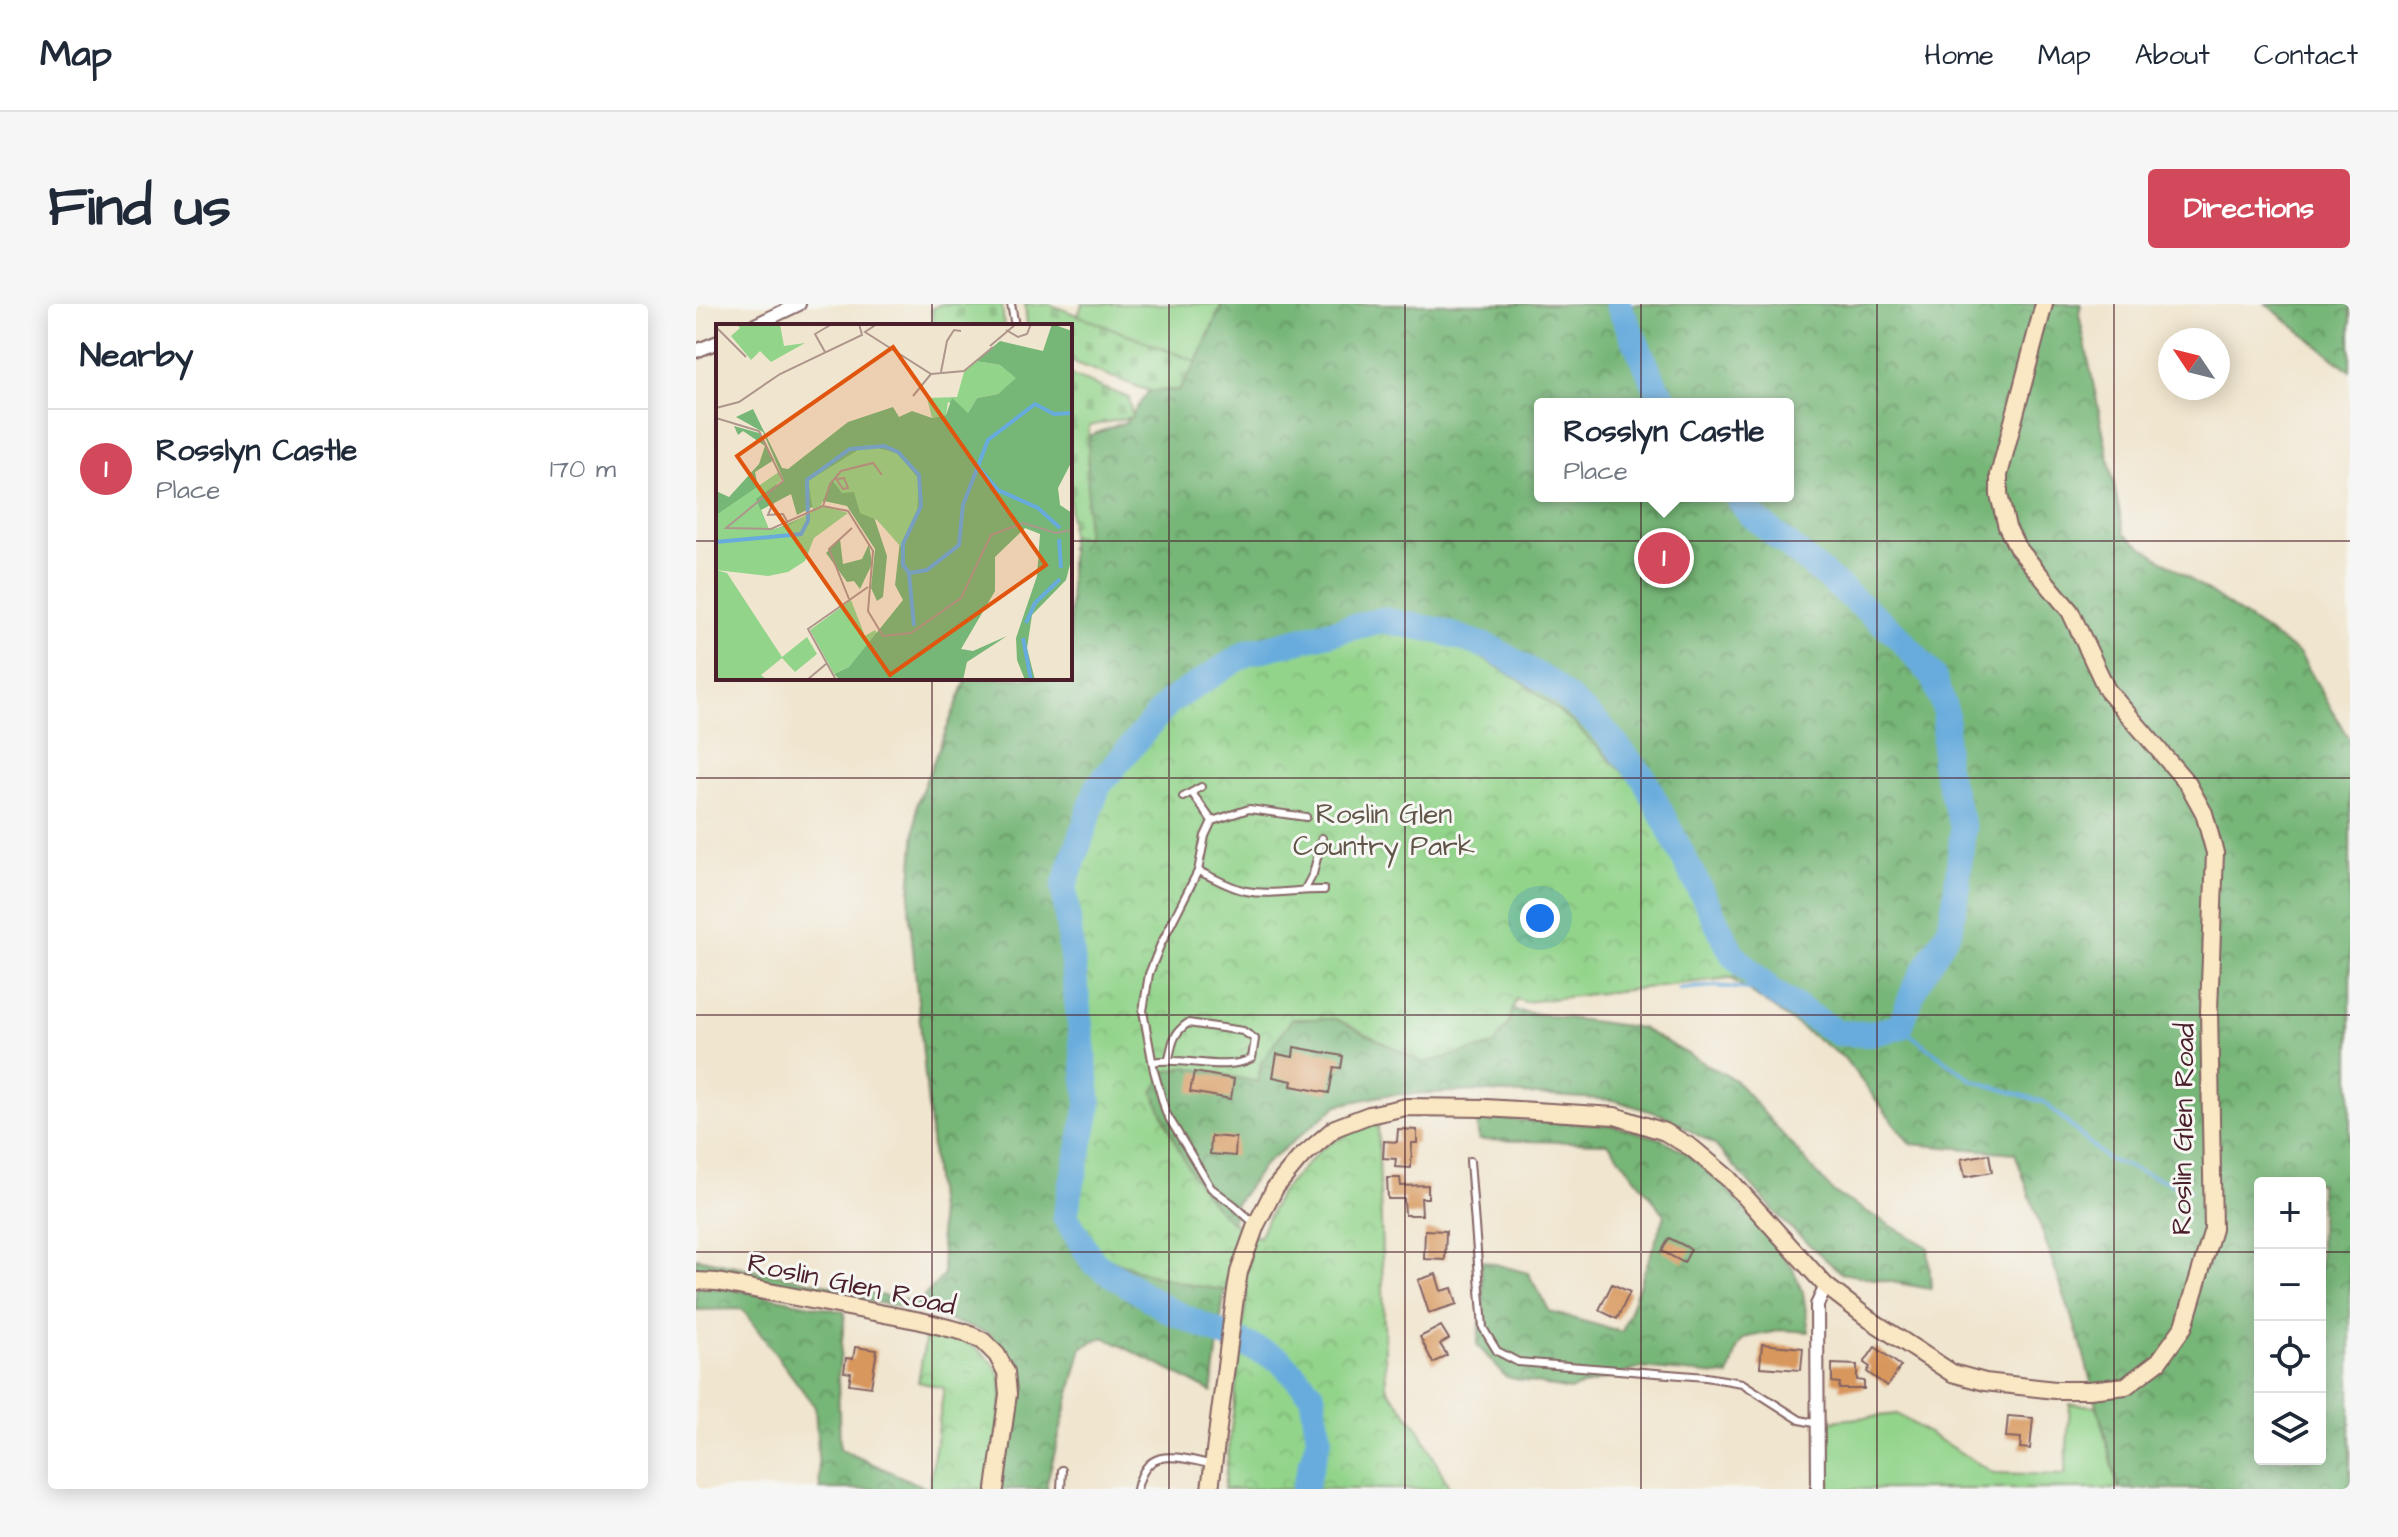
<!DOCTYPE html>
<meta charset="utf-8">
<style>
:root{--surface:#fff;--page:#f6f6f7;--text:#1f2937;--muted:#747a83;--line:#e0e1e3;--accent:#d1495b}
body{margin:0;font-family:"Architects Daughter",sans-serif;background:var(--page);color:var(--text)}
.controls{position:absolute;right:24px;bottom:24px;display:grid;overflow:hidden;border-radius:8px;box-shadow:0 4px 20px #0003}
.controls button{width:72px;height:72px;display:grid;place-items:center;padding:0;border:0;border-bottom:2px solid var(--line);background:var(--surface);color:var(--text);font:40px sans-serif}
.compass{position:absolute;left:1462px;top:24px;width:72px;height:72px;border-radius:50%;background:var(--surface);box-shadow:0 4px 20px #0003;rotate:305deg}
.you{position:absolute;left:844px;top:614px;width:28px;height:28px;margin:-20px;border:6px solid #fff;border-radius:50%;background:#1a73e8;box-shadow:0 0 0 12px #1a73e833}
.badge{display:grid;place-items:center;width:52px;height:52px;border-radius:50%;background:var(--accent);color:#fff;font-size:26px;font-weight:700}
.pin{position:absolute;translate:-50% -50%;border:4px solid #fff;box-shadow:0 2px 8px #0006}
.popup{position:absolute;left:838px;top:94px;width:260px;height:104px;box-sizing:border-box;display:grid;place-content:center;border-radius:8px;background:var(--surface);filter:drop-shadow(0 2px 6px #0005);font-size:26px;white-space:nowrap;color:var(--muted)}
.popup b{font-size:30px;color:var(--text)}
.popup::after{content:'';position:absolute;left:50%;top:100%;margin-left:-16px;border:16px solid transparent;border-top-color:var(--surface)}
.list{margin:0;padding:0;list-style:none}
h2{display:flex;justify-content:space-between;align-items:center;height:104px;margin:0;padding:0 32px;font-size:34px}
h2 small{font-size:26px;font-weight:400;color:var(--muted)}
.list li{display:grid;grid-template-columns:52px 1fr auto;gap:24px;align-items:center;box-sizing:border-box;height:120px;padding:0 32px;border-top:2px solid var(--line)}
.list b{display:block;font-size:30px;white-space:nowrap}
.list p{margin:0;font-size:26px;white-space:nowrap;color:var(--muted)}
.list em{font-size:26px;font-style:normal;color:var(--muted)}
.icon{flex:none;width:44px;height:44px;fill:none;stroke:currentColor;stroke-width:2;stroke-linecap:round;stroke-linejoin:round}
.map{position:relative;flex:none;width:1654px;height:1185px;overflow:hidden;border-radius:8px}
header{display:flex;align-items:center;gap:48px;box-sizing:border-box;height:112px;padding:0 40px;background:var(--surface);border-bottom:2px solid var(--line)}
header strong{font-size:38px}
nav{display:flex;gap:44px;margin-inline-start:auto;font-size:28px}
.intro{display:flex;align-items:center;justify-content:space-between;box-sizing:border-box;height:192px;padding:0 48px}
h1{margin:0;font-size:56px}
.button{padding:20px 36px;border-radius:8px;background:var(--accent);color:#fff;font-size:28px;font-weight:700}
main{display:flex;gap:48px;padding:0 48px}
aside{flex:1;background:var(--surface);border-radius:8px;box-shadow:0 4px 20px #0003}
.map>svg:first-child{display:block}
.grass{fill:#93d48b;stroke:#6e7a5b;stroke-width:2}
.forest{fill:url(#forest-crowns);stroke:#606a51;stroke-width:2;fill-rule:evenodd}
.cemetery{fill:url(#cemetery-stones);stroke:#6e7a5b;stroke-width:2}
.park{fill:url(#park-crowns);stroke:#6e7a5b;stroke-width:2}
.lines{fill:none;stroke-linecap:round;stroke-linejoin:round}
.stream{stroke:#68acdd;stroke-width:4}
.river{stroke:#68acdd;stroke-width:26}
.building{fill:#d8975c}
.service-casing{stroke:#846464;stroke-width:10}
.minor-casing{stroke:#846464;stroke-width:16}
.secondary-casing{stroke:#846464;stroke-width:20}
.service{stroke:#fff;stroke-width:6}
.minor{stroke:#fff;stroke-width:12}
.secondary{stroke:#fae7c3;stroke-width:16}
.grid{fill:none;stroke:#4a1f2b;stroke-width:2;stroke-opacity:0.55}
.labels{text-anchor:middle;stroke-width:6;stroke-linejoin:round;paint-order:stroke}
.park-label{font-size:28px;fill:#605548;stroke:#f6f6f2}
.street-label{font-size:28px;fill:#4a1f2b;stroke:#f6f6f2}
.inset-river{fill:none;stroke:#68acdd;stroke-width:4}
.inset-road{fill:none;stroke:#ae968d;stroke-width:2}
.view{fill:#e0560e;fill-opacity:0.15;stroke:#e0560e;stroke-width:4}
.inset-edge{fill:none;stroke:#4a1f2b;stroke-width:4}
</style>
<header>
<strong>Map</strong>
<nav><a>Home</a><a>Map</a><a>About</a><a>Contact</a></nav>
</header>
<div class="intro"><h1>Find us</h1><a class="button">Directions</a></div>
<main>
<aside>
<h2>Nearby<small></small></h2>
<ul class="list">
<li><span class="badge">1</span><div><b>Rosslyn Castle</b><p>Place</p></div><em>170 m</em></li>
</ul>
</aside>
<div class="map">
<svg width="1654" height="1185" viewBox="0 0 1654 1185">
<defs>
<pattern id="forest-crowns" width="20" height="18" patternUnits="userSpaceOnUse" patternTransform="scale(2)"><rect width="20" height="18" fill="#76b677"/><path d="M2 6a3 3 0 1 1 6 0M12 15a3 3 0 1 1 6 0" fill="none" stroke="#639362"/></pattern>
<pattern id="cemetery-stones" width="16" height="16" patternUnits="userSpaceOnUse" patternTransform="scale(2)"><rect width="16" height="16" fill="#93d48b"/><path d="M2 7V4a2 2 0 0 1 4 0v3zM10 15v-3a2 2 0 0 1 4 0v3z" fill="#80b678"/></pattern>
<pattern id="park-crowns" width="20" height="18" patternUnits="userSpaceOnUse" patternTransform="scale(2)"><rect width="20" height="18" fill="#93d48b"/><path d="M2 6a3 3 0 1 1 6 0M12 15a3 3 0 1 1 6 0" fill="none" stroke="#80b678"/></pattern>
</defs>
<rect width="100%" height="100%" fill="#f6f6f2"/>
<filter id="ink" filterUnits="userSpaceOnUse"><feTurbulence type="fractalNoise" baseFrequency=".0125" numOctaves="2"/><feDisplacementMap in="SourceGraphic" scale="16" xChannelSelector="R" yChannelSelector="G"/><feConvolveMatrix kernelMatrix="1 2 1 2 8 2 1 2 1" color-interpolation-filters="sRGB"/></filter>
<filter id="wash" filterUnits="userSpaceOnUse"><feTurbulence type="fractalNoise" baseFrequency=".006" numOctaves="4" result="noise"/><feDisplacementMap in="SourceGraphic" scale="32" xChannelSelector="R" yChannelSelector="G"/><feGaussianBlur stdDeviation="1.8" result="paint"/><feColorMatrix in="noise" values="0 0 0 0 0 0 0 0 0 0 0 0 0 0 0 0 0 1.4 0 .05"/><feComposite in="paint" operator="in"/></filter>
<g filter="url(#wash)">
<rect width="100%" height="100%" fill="#f0e5ce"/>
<g class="grass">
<path d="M386 0H526L501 58 382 12Z"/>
<path d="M1374 1100 1401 1102 1423 1185H1133L1134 1117 1201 1110 1298 1169 1369 1171Z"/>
</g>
<g class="forest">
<path d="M526 0H1385L1383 10 1428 230 1604 350 1654 437V1185H1423L1385 1040 1319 849 1214 840 1148 754 1010 657 777 701 945 724 1039 776 1137 888 1232 943 1235 985 1145 969 1089 919 1019 841 967 811 917 796 780 787 689 791 642 801 568 861 539 901 516 1088 408 1033 386 1043 351 1178V1185H305L308 1050 293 1029 220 1006 24 968 0 967V954L222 999 248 971 213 603 221 499 271 374H374V218L390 133 430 118 453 87 483 86 501 58ZM844 100H1092V192H844ZM1564 879H1624V1155H1564Z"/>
<path d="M1570 0H1654V67Z"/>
<path d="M780 814 916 821 966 835 993 851 1029 882 1096 963 1107 988 1113 1028 1086 1026 1048 1034 1041 1045 1033 1072 945 1064 873 1086 810 1073 781 1041 787 999 785 956 832 969 854 1008 926 1028 969 911 912 839 783 836Z"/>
<path d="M0 983 35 985 149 1008 142 1074 144 1145 232 1185H124L119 1103 46 1005 0 1006Z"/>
</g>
<g class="cemetery">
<path d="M245 0H306L308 22H237L236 5Z"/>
<path d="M329 0H353L501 58 483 86 453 87 374 57V22H331Z"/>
<path d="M374 71 433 94 436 113 393 122 390 234 374 232Z"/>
</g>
<g class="park">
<path d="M686 324 764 341 830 380 878 420 938 479 1029 654 1043 673 829 698 820 695 813 718 798 741 728 759 640 715H596L565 759 562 778 490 763 469 768 457 788C478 836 508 915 563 933L583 890 625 845 657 826 682 819 690 1083 723 1125 754 1185H528L551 989 494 981 440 966 405 951 377 911 401 794 375 586 406 488 476 405 552 356Z"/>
<path d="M231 1026C260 1033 287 1041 303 1069 312 1085 296 1163 293 1185H233L248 1084 222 1078Z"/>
</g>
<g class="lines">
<g class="stream">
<path d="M983 685 1019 682 1075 687"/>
<path d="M1204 723 1276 776 1348 798 1411 855 1494 886"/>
</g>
<g class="river">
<path d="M922 0 961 85 972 100"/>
<path d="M608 1185 623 1134 616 1090 583 1055 472 1006 397 958 369 912 393 800 368 583 402 482 473 398 551 349 686 316 741 326 795 344 853 378 906 424 947 473 1037 651 1075 687 1142 729 1172 730 1204 723 1219 683 1254 624 1260 592 1267 524 1248 460 1250 409 1237 372 1200 330 1053 209 1041 192"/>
</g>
</g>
<g id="blocks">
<g class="building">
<path d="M975 229 984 275 961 280 952 233Z"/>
<path d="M598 743 647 752 645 764 638 763 633 789 595 782 596 777 577 773 581 750 597 753Z"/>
<path d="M498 768 538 775 535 795 494 788Z"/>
<path d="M702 825 721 826V839H716L715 864 699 863 700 855 687 854 688 837 701 838Z"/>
<path d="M515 832 540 834 539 852 514 850Z"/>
<path d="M1293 850 1296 868 1269 873 1265 855Z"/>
<path d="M691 874H704L705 882 732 881V894H725L726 911H709L708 895H692Z"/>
<path d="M729 926 750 927 749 956 728 955Z"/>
<path d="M973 934 995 945 988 959 966 947Z"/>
<path d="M740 970 745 987 756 984 761 1000 733 1009 722 976Z"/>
<path d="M916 980 934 988 921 1015 903 1006Z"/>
<path d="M745 1022 753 1035 744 1040 751 1051 737 1059 724 1033Z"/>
<path d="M1066 1040 1107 1044 1105 1066 1064 1063Z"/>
<path d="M159 1043 181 1046 175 1083 153 1080 155 1069 148 1068 150 1054 157 1055Z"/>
<path d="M1179 1043 1205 1062 1191 1082 1171 1068 1174 1063 1168 1059Z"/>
<path d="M1136 1060 1161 1061V1076L1168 1077V1085H1143L1144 1079 1136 1078Z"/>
<path d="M1312 1112 1337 1114 1334 1145 1324 1144 1325 1134 1310 1133Z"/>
</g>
</g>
</g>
<g filter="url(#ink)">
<use href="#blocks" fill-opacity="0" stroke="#846464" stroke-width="2"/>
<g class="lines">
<defs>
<g id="service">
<path d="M315 0 319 22"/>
<path d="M496 489 516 517"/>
<path d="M487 493 505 483"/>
<path d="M502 567C517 573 534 584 550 587 575 592 602 585 628 586"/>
<path d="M609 585 617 570 626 534"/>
<path d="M457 758C487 752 530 769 556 754L559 735 547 727 492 719C478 728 476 739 473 755"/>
<path d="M774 857 787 1024 801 1047 822 1058 1010 1073 1046 1079 1104 1116 1122 1120"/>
<path d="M560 921 538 901 515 884 470 809 458 767 447 707 453 670 464 642 502 567 509 532 516 517 553 505 610 513"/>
<path d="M365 1185 366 1166"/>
<path d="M441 1185C451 1140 481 1154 515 1160"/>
</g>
<g id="minor">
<path d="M57 22 103 0"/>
<path d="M0 47 22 38"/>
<path d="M1122 1185 1121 1001 1130 982"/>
</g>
<g id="secondary">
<path d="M0 977 21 978 225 1017 268 1028 287 1037 301 1051 310 1068 312 1090 299 1185"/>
<path d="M514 1185 540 986 543 968 560 921 579 884 603 855 639 824 673 811 710 803 789 804 919 812 969 828 996 844 1033 875 1130 982 1173 1015 1256 1069 1289 1078 1359 1086H1393L1430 1082 1463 1057 1488 1022 1517 925 1513 706 1519 549 1508 509 1492 480 1411 386 1374 307 1321 243 1311 223 1303 191V171L1348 0"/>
</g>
</defs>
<use href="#service" class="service-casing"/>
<use href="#minor" class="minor-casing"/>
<use href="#secondary" class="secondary-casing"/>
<use href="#service" class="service"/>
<use href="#minor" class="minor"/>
<use href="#secondary" class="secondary"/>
</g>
</g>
<path class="grid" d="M236 0V22M473 0V1185M709 0V1185M945 0V1185M1181 0V1185M1418 0V1185M0 237H22M374 237H1654M236 374V1185M0 474H1654M0 711H1654M0 948H1564M1624 948H1654"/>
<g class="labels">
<g class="park-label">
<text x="688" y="519">Roslin Glen<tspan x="688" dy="32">Country Park</tspan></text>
</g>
<g class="street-label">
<text transform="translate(1486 825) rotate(-89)" y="10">Roslin Glen Road</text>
<text transform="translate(156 979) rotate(12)" y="10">Roslin Glen Road</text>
</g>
</g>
<g transform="translate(20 20)">
<rect width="356" height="356" fill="#f0e5ce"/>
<path d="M260 37 284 41 301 54 282 70 261 74 252 89 232 78 230 91 216 94 211 74 241 73 248 48ZM0 246 11 249 66 333 91 313 101 330 79 348 66 334 45 351 51 356H0ZM135 276 149 312 159 306 161 310 133 343 118 350 94 306Z" fill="#93d48b"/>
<path d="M336 0 356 7V137L342 164 344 181 356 189V233L350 256 316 291 311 324 319 356H309L301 336 300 314 321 252 324 210 309 204 279 233V267L245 325 257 327 291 312 251 338 247 356 123 355 118 350 133 343 187 276 179 261 184 217 157 190 171 232 167 273 161 277 155 264 159 225 131 182 108 177 81 191 75 170 45 186 52 203 12 201 68 157 47 108 20 93 37 85 66 144 72 145 132 98 177 83 183 93 196 87 216 94 230 91 236 74 252 89 261 74 282 70 300 54 284 41 260 37 284 17 327 27ZM18 102 43 109 58 136 39 148 42 163 63 148 60 165 10 198 60 205 87 193V202L0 215V167L13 173 43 140 49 122 27 107 22 111ZM124 215 127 240 146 235 153 220 156 240 144 265 138 257 131 258 110 229Z" fill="#76b677"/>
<path d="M20 0H64L68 22 89 19 55 38 44 27 35 36 15 12 24 4ZM150 121 181 129 203 155 201 191 185 223 161 196 144 189 138 168 126 169 116 156 105 181 132 189 98 214 89 237 72 248 52 252 0 246V191L63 148 65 157 40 175 53 206 71 202 97 187 92 157Z" fill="#93d48b"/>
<path class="inset-river" d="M263 144 282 166 322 184 344 204M343 215 345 244M0 218 85 210 92 197 91 156 134 125 168 122 182 128 203 151 205 182 187 220V241L193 249 211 246 243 221 247 181 272 116 319 80 338 90 356 89M193 249 198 302M310 299 319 279 344 255M307 314 315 356"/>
<path class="inset-road" d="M161 0 149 8 215 50 248 47 277 23M0 3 30 33M290 6 302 13 311 10 315 0M274 22 300 0M109 28 99 10 116 0M225 48 231 17 238 6 245 7M197 72 215 50M0 84 23 78 64 50 146 11 143 0M0 94 43 107 67 157 10 204 55 205 107 182 132 187 157 227 152 287 167 312 195 309 245 274 275 211 307 199 340 209 356 206M119 153 127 165 132 164 128 154 121 155M57 179 52 191 67 190 72 199M107 182 114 160 125 147 157 139 166 151M133 275 113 225 136 204M91 356 110 340M120 356 92 305 152 263"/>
<path class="view" d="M177 23 330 241 174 351 21 132Z"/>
<rect width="356" height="356" class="inset-edge"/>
</g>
</svg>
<div class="controls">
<button>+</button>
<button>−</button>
<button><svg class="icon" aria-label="locate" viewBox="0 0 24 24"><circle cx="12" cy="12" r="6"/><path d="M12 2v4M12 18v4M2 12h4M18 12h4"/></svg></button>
<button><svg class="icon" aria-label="layers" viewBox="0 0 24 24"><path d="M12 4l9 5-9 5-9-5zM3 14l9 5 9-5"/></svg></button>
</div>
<svg class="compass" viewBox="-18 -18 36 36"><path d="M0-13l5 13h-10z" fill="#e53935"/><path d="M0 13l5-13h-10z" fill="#747a83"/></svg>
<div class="you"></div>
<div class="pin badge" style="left:968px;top:254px">1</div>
<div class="popup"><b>Rosslyn Castle</b>Place</div>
</div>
</main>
